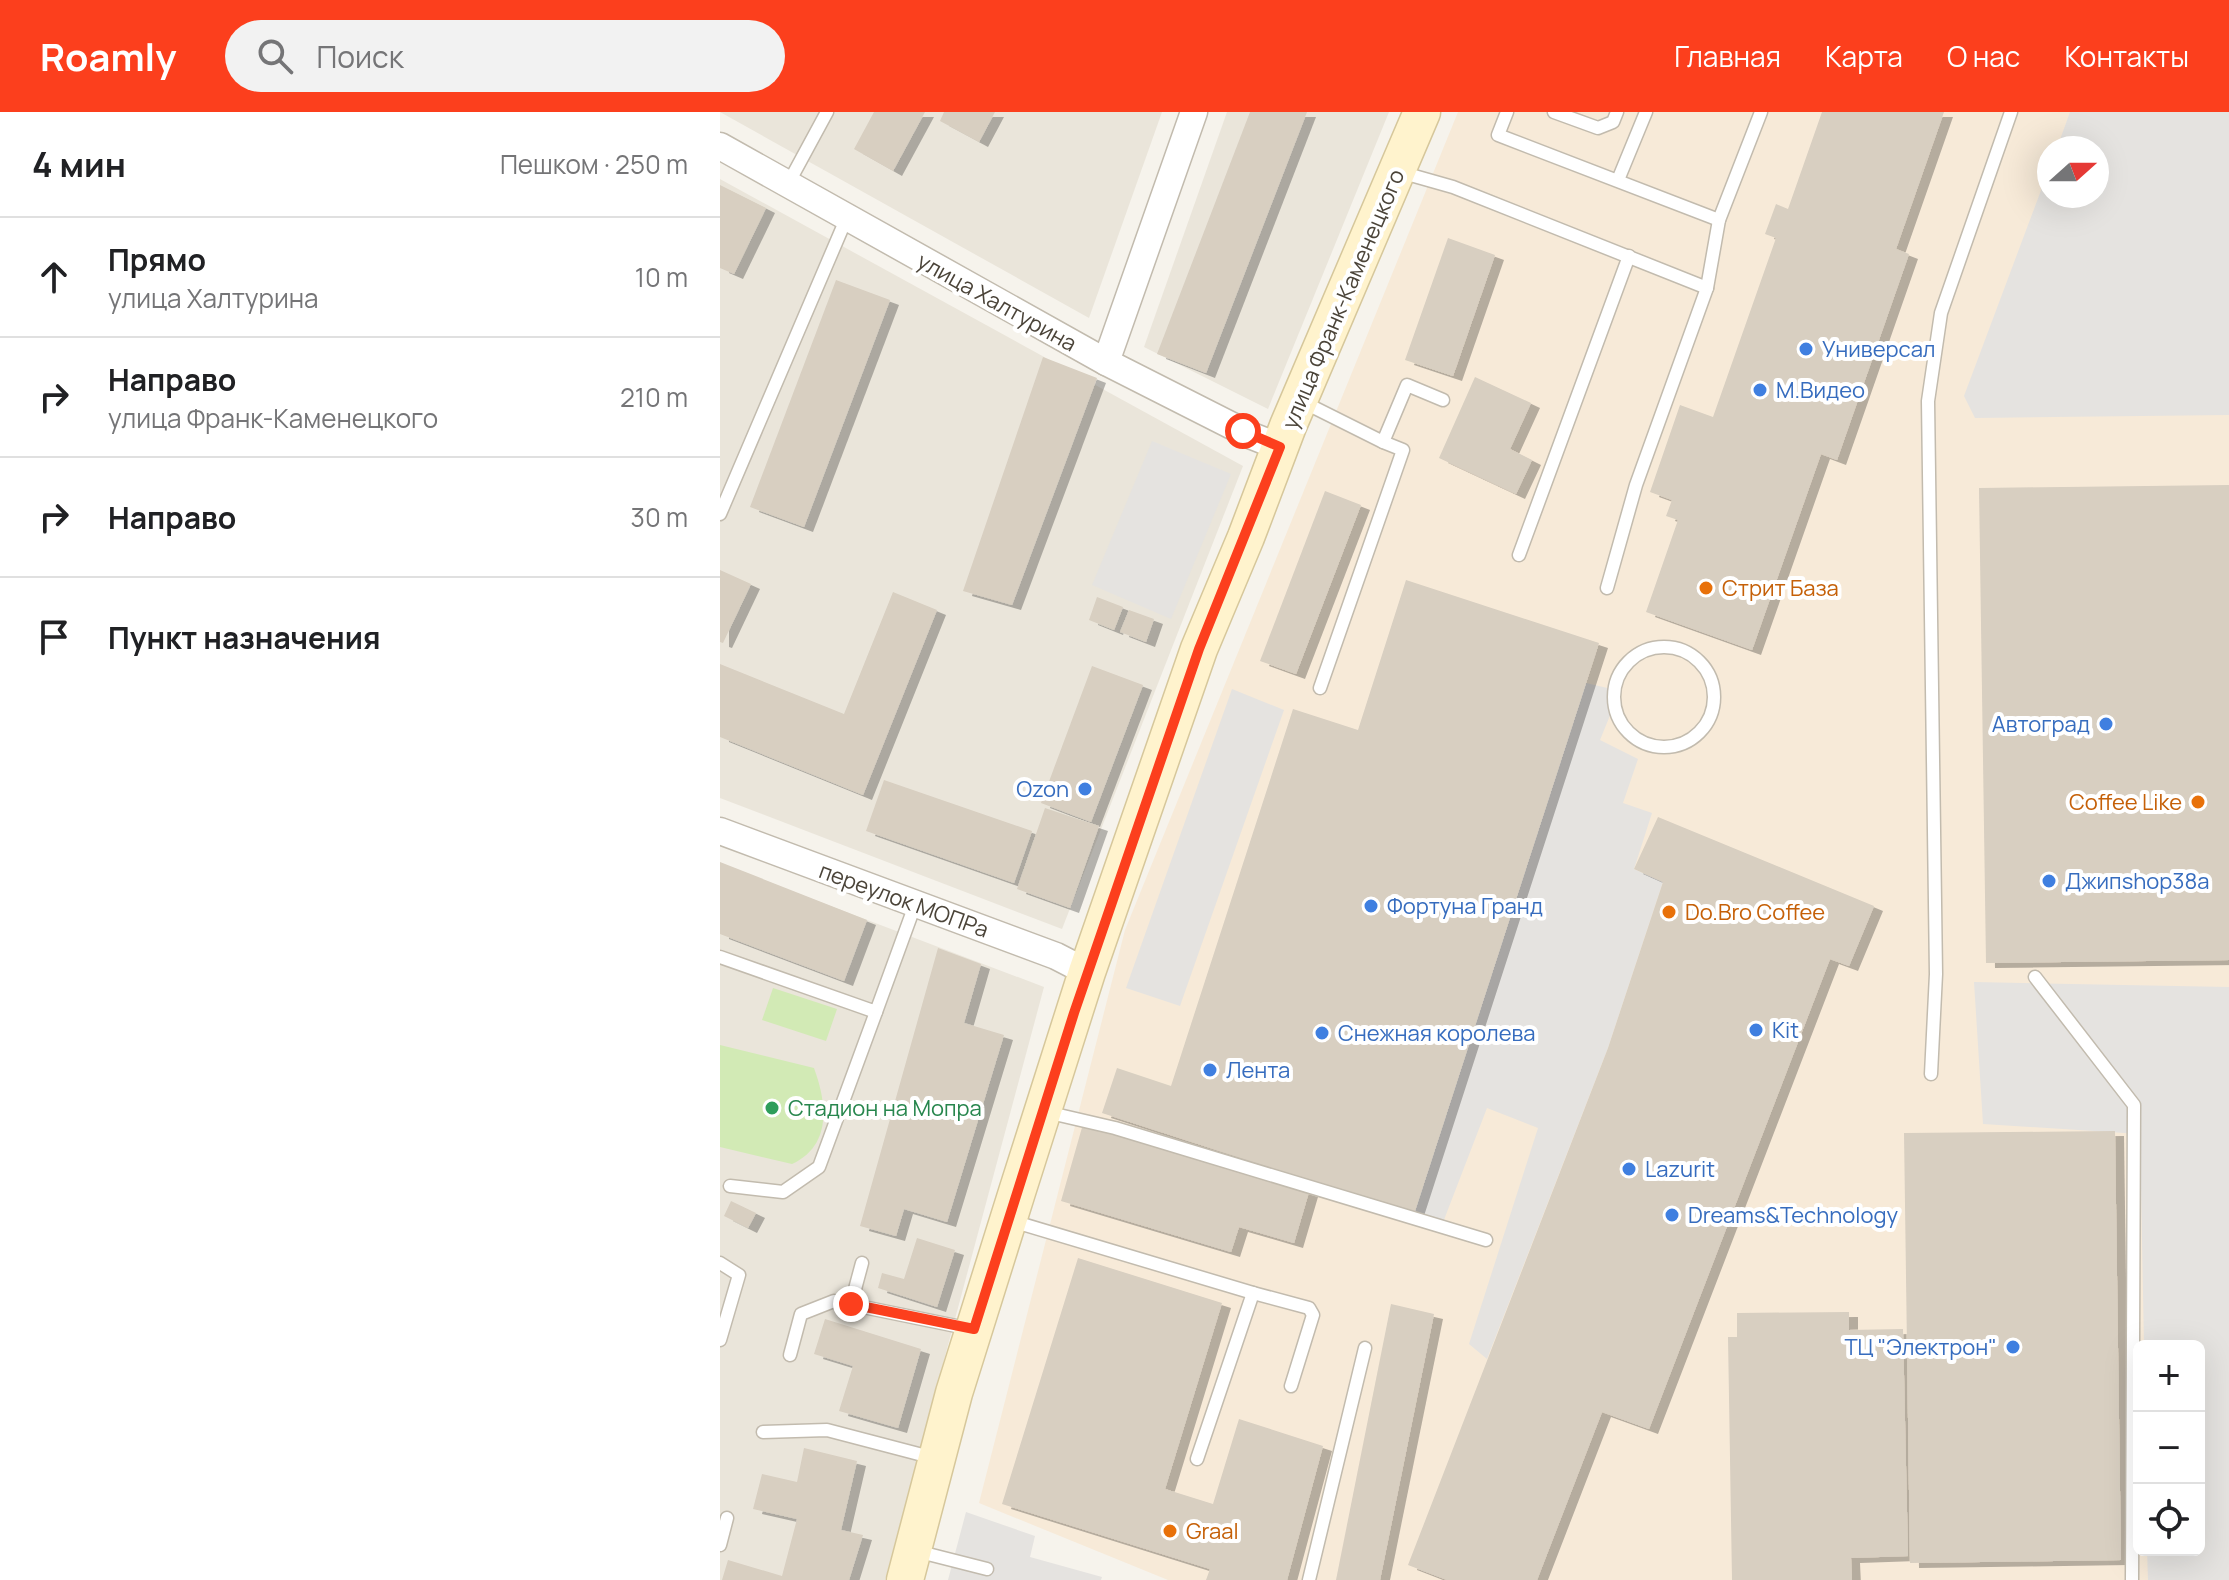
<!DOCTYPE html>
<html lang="ru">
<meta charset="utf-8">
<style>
:root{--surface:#fff;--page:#f2f2f2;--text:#202124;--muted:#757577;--line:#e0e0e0;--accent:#fc3f1d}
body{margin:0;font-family:Manrope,sans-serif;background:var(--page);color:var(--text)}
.controls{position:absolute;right:24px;bottom:24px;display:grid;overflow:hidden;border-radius:12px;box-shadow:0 8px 32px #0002}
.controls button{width:72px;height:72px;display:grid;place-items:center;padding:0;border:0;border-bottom:2px solid var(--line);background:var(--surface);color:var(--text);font:40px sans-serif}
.compass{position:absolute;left:1317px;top:24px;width:72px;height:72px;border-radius:50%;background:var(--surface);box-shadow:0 8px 32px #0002;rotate:69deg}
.stop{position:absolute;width:24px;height:24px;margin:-18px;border:6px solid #fc3f1d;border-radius:50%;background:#fff}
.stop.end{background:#fc3f1d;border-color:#fff;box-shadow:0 2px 8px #0008}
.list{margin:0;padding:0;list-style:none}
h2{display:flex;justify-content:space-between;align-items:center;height:104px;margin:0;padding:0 32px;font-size:34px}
h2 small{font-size:26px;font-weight:400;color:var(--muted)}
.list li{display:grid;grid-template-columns:52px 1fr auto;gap:24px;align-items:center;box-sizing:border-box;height:120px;padding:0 32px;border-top:2px solid var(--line)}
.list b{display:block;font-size:30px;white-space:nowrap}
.list p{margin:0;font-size:26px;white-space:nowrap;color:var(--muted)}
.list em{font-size:26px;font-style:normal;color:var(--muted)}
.icon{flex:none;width:44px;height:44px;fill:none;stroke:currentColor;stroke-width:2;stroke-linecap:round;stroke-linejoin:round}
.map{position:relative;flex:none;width:1509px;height:1468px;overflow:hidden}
header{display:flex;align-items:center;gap:48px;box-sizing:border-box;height:112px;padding:0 40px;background:var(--accent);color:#fff}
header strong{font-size:38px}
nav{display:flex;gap:44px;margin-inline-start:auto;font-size:28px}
.search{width:560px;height:72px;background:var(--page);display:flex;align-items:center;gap:20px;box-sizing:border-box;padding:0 28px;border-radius:44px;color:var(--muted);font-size:30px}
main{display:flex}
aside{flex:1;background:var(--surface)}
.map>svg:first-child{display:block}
.residential{fill:#eae5da}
.commercial{fill:#f7ead8;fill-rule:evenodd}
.green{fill:#d2eab5}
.parking{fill:#e5e3e0}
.building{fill:#d8cfc1;filter:url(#shadow)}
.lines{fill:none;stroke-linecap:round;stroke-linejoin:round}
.lane-casing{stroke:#c2bbae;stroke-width:15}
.street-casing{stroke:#c2bbae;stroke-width:29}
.secondary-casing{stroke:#d6c79b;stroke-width:39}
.lane{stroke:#fff;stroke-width:12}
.street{stroke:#fff;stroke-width:26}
.secondary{stroke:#fff3cd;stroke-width:36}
.route{stroke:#fc3f1d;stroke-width:10}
.shop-dot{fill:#3f7fe0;stroke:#fff;stroke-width:3}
.food-dot{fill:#e8710a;stroke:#fff;stroke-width:3}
.leisure-dot{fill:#2e9e5b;stroke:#fff;stroke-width:3}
.labels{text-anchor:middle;stroke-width:8;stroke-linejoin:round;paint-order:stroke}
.street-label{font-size:22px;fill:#4b4439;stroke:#fff}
.shop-label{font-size:22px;fill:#366cbe;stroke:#fff;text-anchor:start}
.food-label{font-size:22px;fill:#c56008;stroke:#fff;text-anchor:start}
.leisure-label{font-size:22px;fill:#27864d;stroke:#fff;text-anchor:start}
</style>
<header>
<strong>Roamly</strong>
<div class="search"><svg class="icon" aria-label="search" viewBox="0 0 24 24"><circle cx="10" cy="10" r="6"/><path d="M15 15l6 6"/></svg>Поиск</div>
<nav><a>Главная</a><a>Карта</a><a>О нас</a><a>Контакты</a></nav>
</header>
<main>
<aside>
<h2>4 мин<small>Пешком · 250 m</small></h2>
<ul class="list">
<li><svg class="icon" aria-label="ahead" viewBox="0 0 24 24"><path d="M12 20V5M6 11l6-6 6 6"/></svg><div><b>Прямо</b><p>улица Халтурина</p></div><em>10 m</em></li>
<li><svg class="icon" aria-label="right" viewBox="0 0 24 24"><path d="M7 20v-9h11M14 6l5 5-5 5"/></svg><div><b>Направо</b><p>улица Франк-Каменецкого</p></div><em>210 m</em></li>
<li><svg class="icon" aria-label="right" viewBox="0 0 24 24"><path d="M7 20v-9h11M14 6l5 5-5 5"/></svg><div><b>Направо</b></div><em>30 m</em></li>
<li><svg class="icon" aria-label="arrive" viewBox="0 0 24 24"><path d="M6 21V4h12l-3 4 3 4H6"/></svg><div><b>Пункт назначения</b></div></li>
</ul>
</aside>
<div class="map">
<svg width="1509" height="1468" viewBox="0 0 1509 1468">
<defs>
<filter id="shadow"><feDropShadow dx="9" dy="5" stdDeviation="0" flood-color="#0004"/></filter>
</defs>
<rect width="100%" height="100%" fill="#f6f3ec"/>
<g class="residential">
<path d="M0 0H442L369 206Z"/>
<path d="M507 0H669L548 297 424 235Z"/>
<path d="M0 67 523 354 342 817 0 686Z"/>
<path d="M0 752 324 875 165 1468H0Z"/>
</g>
<path class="commercial" d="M738 0H1509V1468H448L259 1391 405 818ZM1329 36H1377V84H1329ZM1419 1234H1479V1438H1419Z"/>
<g class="green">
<path d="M53 876 117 897 106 929 42 908Z"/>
<path d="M0 933 94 956C107 992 112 1033 72 1052L0 1035Z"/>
</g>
<g class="parking">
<path d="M1350 0H1509V303L1255 306 1244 284 1329 57V84H1377V36H1337Z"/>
<path d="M432 329 511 362 451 507 372 473Z"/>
<path d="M866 571 900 579 880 628 918 647 903 691 932 701 914 757 943 770 888 936 767 1247 749 1232 818 1016 767 996 722 1113 694 1102Z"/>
<path d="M512 577 564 598 460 894 406 876Z"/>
<path d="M1254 870 1509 875V1468H1428L1427 1438H1479V1234H1424L1420 1022 1263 1012Z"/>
<path d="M246 1400 315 1424 310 1445 382 1465 381 1468H228Z"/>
</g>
<g class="building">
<path d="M154 0H205L173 59 134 37Z"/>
<path d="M224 0H275L259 30 220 9Z"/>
<path d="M530 0H587L486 261 437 242Z"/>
<path d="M1102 0H1224L1176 137 1189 142 1117 348 1101 342 1032 538 926 500 958 408 946 404 952 388 930 380 960 293 993 305 1056 126 1045 122 1056 92 1068 97Z"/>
<path d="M0 73 46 96 14 162 0 156Z"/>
<path d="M728 126 775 143 733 264 685 248Z"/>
<path d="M116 168 170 188 84 415 30 395Z"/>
<path d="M323 245 377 266 292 493 243 479Z"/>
<path d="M755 265 811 291 790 337 812 348 796 382 719 346Z"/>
<path d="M1509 373V848L1266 851 1259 376Z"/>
<path d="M605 379 641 393 576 562 540 549Z"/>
<path d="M0 458 31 472 3 531 0 530Z"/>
<path d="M686 468 879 531 694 1102 382 1001 397 956 451 974 573 597 638 618Z"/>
<path d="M173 480 217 498 143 683 0 625V552L124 602Z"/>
<path d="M377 485 403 495 394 518 369 508Z"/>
<path d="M409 498 434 507 426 530 400 520Z"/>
<path d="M372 554 423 573 371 710 321 691Z"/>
<path d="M164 668 312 719 294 771 146 719Z"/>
<path d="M325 696 379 714 350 796 297 777Z"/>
<path d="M938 705 1154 794 1129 854 1110 847 929 1317 882 1300 817 1468H727L688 1453 888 936 943 770 914 757Z"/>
<path d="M0 750 147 808 124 869 0 822Z"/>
<path d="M218 836 261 852 244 911 284 923 227 1110 184 1097 176 1124 140 1114Z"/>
<path d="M363 1012 589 1080 574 1131 519 1115 511 1140 341 1089Z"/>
<path d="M1395 1019 1401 1448 1190 1451 1184 1021Z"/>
<path d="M11 1089 36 1101 28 1116 4 1104Z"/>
<path d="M197 1126 235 1138 217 1195 158 1176 162 1161 184 1167Z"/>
<path d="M358 1146 502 1191 445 1377 493 1392 519 1307 603 1334 567 1468H486L490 1457 282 1392Z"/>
<path d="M671 1192 714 1202 660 1468H616Z"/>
<path d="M1129 1200V1218L1183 1217 1188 1444 1131 1446 1132 1468H1012L1008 1225H1017V1201Z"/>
<path d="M105 1207 201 1237 178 1316 119 1299 133 1254 94 1242Z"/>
<path d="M84 1336 137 1349 121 1418 143 1423 129 1468H2L8 1448 62 1464 77 1407 33 1397 42 1362 77 1370Z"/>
</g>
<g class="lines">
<defs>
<g id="lane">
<path d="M787 0 778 23 999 108"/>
<path d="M834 0 878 16 893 10 897 0"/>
<path d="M680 60 733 75 987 176"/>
<path d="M898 68 926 0"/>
<path d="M68 72 107 0"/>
<path d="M583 290 663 330 687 273 723 288"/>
<path d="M0 402 127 105"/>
<path d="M799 443 909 144"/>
<path d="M887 476 916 373 987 176 999 108 1041 0"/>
<circle cx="944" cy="585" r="50"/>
<path d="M600 576 683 338 663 330"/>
<path d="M0 845 156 900 195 793"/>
<path d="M1315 865 1414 993 1412 1468"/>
<path d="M1211 962 1216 862 1208 289 1221 201 1291 0"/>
<path d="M326 1000 395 1016 766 1128"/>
<path d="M10 1074 63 1080 99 1055 156 900"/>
<path d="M292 1109 533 1181 477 1347"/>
<path d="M0 1151 19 1163 0 1228"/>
<path d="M533 1181 589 1196 593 1203 571 1274"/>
<path d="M131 1192 142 1151"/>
<path d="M70 1243 81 1202 114 1189 251 1217"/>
<path d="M43 1320 107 1318 214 1346"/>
<path d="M0 1433 7 1406"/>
<path d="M196 1439 267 1457"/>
<path d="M589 1468 645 1236"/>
</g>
<g id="street">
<path d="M0 34 386 250 532 324 560 335"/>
<path d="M386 250 474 0"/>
<path d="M0 719 336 844 367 860"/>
</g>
<path id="secondary" d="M185 1468 234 1281 297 1080 367 860 479 537 526 425 568 314 702 0"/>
</defs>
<use href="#lane" class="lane-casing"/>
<use href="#street" class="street-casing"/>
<use href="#secondary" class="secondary-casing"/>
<use href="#lane" class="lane"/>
<use href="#street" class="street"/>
<use href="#secondary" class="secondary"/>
</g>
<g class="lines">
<path class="route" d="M131 1192 254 1217 354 901 479 537 560 335 523 319"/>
</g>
<g class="shop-dot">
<circle cx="1086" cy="237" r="8"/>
<circle cx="1040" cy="278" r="8"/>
<circle cx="1386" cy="612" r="8"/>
<circle cx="365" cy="677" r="8"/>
<circle cx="1329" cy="769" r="8"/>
<circle cx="651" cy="794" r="8"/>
<circle cx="1036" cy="918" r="8"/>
<circle cx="602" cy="921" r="8"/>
<circle cx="490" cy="958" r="8"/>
<circle cx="909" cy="1057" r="8"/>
<circle cx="952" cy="1103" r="8"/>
<circle cx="1293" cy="1235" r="8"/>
</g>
<g class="food-dot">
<circle cx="986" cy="476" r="8"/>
<circle cx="1478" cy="690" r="8"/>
<circle cx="949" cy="800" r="8"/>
<circle cx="450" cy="1419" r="8"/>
</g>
<circle class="leisure-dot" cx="52" cy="996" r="8"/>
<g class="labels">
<g class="street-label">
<text transform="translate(623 187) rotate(-67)" y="8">улица Франк-Каменецкого</text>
<text transform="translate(277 190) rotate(29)" y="8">улица Халтурина</text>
<text transform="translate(184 788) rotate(20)" y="8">переулок МОПРа</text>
</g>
<g class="shop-label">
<text x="1102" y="245">Универсал</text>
<text x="1056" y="286">М.Видео</text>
<text x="1370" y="620" text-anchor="end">Автоград</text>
<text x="349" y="685" text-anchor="end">Ozon</text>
<text x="1345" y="777">Джипshop38а</text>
<text x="667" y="802">Фортуна Гранд</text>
<text x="1052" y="926">Kit</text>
<text x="618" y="929">Снежная королева</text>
<text x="506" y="966">Лента</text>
<text x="925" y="1065">Lazurit</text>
<text x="968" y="1111">Dreams&amp;Technology</text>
<text x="1277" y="1243" text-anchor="end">ТЦ "Электрон"</text>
</g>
<g class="food-label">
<text x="1002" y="484">Стрит База</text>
<text x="1462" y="698" text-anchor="end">Coffee Like</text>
<text x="965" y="808">Do.Bro Coffee</text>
<text x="466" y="1427">Graal</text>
</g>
<g class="leisure-label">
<text x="68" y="1004">Стадион на Мопра</text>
</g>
</g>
</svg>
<div class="controls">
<button>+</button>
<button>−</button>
<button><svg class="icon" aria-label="locate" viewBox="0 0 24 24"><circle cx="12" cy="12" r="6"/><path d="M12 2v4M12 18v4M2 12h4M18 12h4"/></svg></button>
</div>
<svg class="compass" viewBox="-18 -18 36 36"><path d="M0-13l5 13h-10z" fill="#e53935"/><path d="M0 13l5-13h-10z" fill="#757577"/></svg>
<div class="stop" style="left:523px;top:319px"></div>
<div class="stop end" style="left:131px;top:1192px"></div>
</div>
</main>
